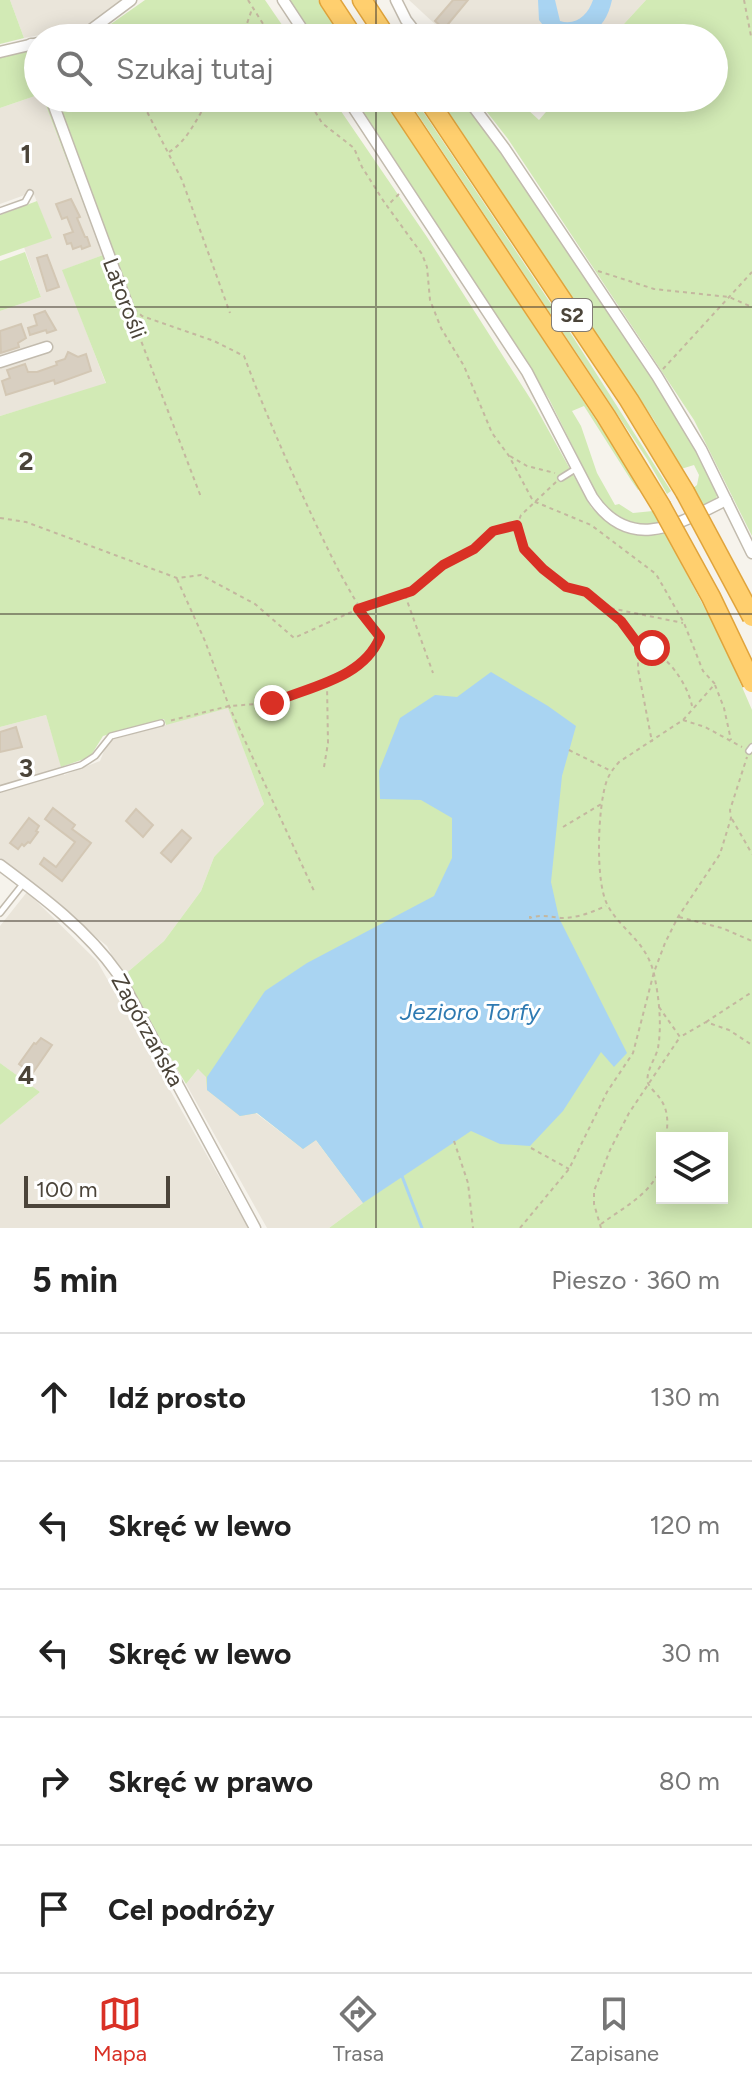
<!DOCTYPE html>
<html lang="pl">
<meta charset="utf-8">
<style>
:root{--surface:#fff;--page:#f2f2f2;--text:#222;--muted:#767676;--line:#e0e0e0;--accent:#d93025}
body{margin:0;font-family:Figtree,sans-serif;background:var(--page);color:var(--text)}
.controls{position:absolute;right:24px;bottom:24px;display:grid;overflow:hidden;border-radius:0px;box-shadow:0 4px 20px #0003}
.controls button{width:72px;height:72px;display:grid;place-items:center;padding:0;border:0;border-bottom:2px solid var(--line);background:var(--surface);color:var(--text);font:40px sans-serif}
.scale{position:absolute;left:24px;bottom:20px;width:146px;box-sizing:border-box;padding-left:8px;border:4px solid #4b4439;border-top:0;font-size:22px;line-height:28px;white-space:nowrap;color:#4b4439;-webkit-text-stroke:6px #fff;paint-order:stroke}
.stop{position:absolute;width:24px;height:24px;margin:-18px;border:6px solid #d93025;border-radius:50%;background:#fff}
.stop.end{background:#d93025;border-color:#fff;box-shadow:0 2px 8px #0008}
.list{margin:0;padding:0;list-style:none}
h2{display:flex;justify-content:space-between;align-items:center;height:104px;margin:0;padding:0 32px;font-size:34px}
h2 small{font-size:26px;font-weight:400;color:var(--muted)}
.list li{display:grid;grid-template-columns:52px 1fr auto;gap:24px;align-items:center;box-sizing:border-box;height:128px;padding:0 32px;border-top:2px solid var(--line)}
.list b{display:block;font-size:30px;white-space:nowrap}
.list em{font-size:26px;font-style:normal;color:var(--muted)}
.icon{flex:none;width:44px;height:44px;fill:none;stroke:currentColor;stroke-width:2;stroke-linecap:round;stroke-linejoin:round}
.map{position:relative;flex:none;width:752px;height:1228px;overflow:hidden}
.search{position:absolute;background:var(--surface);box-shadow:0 4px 20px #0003;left:24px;right:24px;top:24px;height:88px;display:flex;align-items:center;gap:20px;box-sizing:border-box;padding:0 28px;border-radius:44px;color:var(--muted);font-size:30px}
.sheet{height:744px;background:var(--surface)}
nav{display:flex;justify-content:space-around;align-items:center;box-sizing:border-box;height:112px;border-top:2px solid var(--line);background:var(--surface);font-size:22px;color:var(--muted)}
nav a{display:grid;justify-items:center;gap:4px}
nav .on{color:var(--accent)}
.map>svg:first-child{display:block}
.residential{fill:#eae5da}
.green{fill:#d2eab5;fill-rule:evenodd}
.water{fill:#a9d4f2}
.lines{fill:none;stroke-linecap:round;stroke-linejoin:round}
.stream{stroke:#a9d4f2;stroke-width:3}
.building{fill:#d8cfc1;stroke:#d3c7b4;stroke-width:2}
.service-casing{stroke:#c2bbae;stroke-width:8}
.minor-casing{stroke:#c2bbae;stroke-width:13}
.motorway-casing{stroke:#e0a43c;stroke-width:21}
.path{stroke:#c4b79f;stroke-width:2;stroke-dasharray:4 4;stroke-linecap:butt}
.service{stroke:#fff;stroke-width:5}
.minor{stroke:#fff;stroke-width:10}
.motorway{stroke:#ffcf6e;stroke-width:18}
.motorway-bridge-casing{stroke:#e0a43c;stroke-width:21;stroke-linecap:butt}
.motorway-bridge{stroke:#ffcf6e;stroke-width:18}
.route{stroke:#d93025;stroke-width:10}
.grid{fill:none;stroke:#4b4439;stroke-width:2;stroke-opacity:0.55}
.labels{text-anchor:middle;stroke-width:6;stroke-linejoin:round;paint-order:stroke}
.shield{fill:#fff;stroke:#817c74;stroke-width:2}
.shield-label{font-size:20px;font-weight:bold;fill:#4b4439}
.street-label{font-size:22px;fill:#4b4439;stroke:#fff}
.water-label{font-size:24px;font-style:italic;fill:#2e7ab2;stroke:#fff}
.grid-label{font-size:26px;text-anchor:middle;font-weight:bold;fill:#4b4439;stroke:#fff;stroke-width:6;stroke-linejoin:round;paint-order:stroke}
</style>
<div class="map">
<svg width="752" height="1228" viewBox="0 0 752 1228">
<rect width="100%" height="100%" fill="#f6f3ec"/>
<g class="residential">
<path d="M10 0H121L87 26 24 38Z"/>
<path d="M409 0H646L611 38H450Z"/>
<path d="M38 95V98H43L103 255 63 270 106 384 0 416V311L41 297 24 247 51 237 33 192 0 204V108Z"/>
<path d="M228 707 264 804 214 857 201 891 164 941 123 976 107 946 0 858V727L46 715 64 775 100 761 108 741Z"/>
<path d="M27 892 97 961 248 1228H0V1125L40 1092 0 1063V926Z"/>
<path d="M198 1069 303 1149 315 1139 363 1203 329 1228H267L186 1084Z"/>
</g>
<g class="green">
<path d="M0 0H10L24 38 0 44Z"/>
<path d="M145 0H265L291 38H91Z"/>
<path d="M288 0H318L344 38H313Z"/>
<path d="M646 0H752V536L694 420 508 139 476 98H515L539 120 558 98H714V38H611Z"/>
<path d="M27 50 38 84V95L0 108V56Z"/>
<path d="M43 98H332L427 237 535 406 591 507C612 530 634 539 664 531L723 643 752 710V1228H329L363 1203 316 1140 303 1149 257 1113 240 1116 207 1090 206 1077 198 1069 186 1084 123 976 164 941 201 891 214 857 264 804 228 708 166 725 164 719 103 736 90 757 61 767 46 715 0 727V416L106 383 62 270 103 255ZM662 1138H722V1198H662Z"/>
<path d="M352 98H383L641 488 638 490 631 480 584 406 572 411 581 426 597 473 615 505 619 504 633 513 653 511 660 524H632L620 519 601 503 549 399Z"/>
<path d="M407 98H414L573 337 671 491 667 494 647 459Z"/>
<path d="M439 98H461L475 115 680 420 718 492 716 499 704 506 693 488 697 485 699 475 694 465 681 469 654 420Z"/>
<path d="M37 201 52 238 0 256V215Z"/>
<path d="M25 252 41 297 0 311V261Z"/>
<path d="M0 1063 40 1092 0 1125Z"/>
</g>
<g class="water">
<path d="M538 0H555L560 21C576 26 588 15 593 0H612C604 35 585 38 553 38L539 20Z"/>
<path d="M491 672 548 706 576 726 562 776 551 882 559 918 627 1053 614 1067 601 1052 563 1111 530 1146 500 1144 471 1131 363 1203 316 1140 303 1149 257 1113 240 1116 207 1090V1077L265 991 307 963 434 896 452 858V818L421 800 380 799 379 771 400 718 435 695 457 697Z"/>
</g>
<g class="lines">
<path class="stream" d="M402 1176 422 1228"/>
</g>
<g class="building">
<path d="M453 0H468L444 29 435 21Z"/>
<path d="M71 199 80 217 77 218 85 237H87L90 246 82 249 81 246 73 249 71 243 67 244 64 235 73 232 67 217 62 219 56 204Z"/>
<path d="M47 255 59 287 47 291 37 258Z"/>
<path d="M45 311 56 330 47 333 46 330 30 335 28 328 37 325 34 315Z"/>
<path d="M21 324 26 338 18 343 19 347 1 353 0 331Z"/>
<path d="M68 352 78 357 86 354 91 371 55 384 54 380 6 395 2 381 10 378 7 370 25 364 28 372H37L57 365 56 362 65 359Z"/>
<path d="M16 727 22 747 0 752V732Z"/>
<path d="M53 808 75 825 72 829 91 843 62 881 40 864 44 858 56 867 75 842 45 819Z"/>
<path d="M136 809 153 825 143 837 126 821Z"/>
<path d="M29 818 39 826 36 831 38 832 30 843 28 842 24 846 22 844 18 849 10 843Z"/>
<path d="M182 830 191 838 171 862 161 853Z"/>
<path d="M41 1038 52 1045 32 1074 19 1064 34 1043 36 1044Z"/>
</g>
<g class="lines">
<defs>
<g id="service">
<path d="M447 38 450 35"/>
<path d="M0 211 25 202 30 193"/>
<path d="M561 478 577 468"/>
<path d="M749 751 752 747"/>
<path d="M0 789 81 765 95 756 111 736 161 723"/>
<path d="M0 913 23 884"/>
</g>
<g id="minor">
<path d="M283 0 308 38"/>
<path d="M396 0 406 20 420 38"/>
<path d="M65 38 84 35 131 0"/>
<path d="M31 44 38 63"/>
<path d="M0 52 38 43"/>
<path d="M51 98 127 304"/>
<path d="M347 98 527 372 592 497C630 554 678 524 726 500"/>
<path d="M467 98 505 149 657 376 701 449 752 553"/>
<path d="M0 362 47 347"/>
<path d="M0 865C43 897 87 930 118 974L255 1228"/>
</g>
<g id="motorway">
<path d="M329 0 354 38"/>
<path d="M362 0 387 38"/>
<path d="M394 98 606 416 661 506"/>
<path d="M427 98 629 400 685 492"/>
</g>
</defs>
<use href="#service" class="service-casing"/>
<use href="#minor" class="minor-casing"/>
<use href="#motorway" class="motorway-casing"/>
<g class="path">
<path d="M248 0 272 38"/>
<path d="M744 0 751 36"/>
<path d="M242 38 252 9"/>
<path d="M140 98 182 180 230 313"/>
<path d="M307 98 322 123 354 148 362 167 386 205"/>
<path d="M169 152C188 141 197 117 210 98"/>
<path d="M399 194 387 206 422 254 427 267 430 300 441 328 464 366 492 433 509 456 533 501 591 525 656 574 684 623 703 671 715 684 683 720 619 762C613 769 609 774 606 783 598 808 595 880 607 904 620 930 646 940 654 974 659 997 662 1025 658 1048 656 1058 645 1072 648 1083 650 1088 656 1093 659 1097 669 1110 668 1123 666 1138"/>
<path d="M598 271 654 289 729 297 752 307"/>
<path d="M134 309 142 316 214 341 244 356C263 407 284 455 306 503 328 550 349 596 380 637L376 648 359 666 327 684 302 689 272 703 229 706 169 721"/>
<path d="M130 312 201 497"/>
<path d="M663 369 752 272"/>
<path d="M510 456 527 466 555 473"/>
<path d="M556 482 521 515 517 525 524 549 543 569 566 587 586 592 600 606 683 623"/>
<path d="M0 518 26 522 177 578 201 575 255 604 294 638 358 609 412 591 443 565 474 549 493 531 517 525"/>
<path d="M177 579 205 641 229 706 314 891"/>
<path d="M405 595 433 673"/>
<path d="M601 606 621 621 638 644V669L652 742"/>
<path d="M640 645C665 651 687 682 692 706"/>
<path d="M715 685 724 708 731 740"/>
<path d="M683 720 705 727 742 747"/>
<path d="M569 750 611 771"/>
<path d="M324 767 328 743 327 684"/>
<path d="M732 819 752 854"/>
<path d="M563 827 603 803"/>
<path d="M530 916V918C541 914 551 917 562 918 578 918 592 912 606 906"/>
<path d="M679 917 722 928 752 941"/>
<path d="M659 1007 680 1037 706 1022 729 1030 752 1045"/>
<path d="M706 1022 752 992"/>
<path d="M454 1141 468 1183 473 1228"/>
<path d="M531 1148 569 1169"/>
<path d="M601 1224C624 1207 657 1191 662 1161"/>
<path d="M520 1228 569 1169 607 1092 633 1053 654 972 665 943 678 917 720 854 731 818 730 810 747 757"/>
<path d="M601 1228 594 1204V1191L610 1150 629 1113 680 1037"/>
</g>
<use href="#service" class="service"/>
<use href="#minor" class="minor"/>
<use href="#motorway" class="motorway"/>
<defs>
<g id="motorway-bridge">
<path d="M685 492 752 617"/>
<path d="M661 506 711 597 752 683"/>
</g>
</defs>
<use href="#motorway-bridge" class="motorway-bridge-casing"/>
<use href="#motorway-bridge" class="motorway-bridge"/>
</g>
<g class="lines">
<path class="route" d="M272 703C310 686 363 679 380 637L358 609 412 591 443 565 474 549 493 531 517 525 524 549 543 569 566 587 586 592 621 621 638 644 652 648"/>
</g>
<path class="grid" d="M376 0V38M376 98V1228M0 307H752M0 614H752M0 921H752"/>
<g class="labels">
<rect class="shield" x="552" y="299" width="40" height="32" rx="6"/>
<g class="shield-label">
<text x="572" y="322">S2</text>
</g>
<g class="street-label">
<text transform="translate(125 298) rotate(69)" y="8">Latorośli</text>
<text transform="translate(148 1030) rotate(61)" y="8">Zagórzańska</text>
</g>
<g class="water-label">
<text x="470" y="1020">Jezioro Torfy</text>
</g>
</g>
<g class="grid-label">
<text x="26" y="163">1</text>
<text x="26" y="470">2</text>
<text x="26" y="777">3</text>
<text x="26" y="1084">4</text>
</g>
</svg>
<div class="controls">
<button><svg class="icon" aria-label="layers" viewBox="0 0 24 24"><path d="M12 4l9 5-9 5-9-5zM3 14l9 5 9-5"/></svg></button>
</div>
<div class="scale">100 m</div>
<div class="stop" style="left:652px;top:648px"></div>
<div class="stop end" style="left:272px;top:703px"></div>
<div class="search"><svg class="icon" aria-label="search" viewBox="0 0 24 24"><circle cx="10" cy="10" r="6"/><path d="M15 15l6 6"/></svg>Szukaj tutaj</div>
</div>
<section class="sheet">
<h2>5 min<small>Pieszo · 360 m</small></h2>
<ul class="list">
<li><svg class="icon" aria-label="ahead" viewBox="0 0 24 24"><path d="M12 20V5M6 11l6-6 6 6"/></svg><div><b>Idź prosto</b></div><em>130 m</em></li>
<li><svg class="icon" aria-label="left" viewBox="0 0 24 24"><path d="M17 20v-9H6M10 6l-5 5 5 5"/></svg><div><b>Skręć w lewo</b></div><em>120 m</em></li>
<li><svg class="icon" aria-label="left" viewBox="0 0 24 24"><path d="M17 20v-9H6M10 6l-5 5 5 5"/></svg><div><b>Skręć w lewo</b></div><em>30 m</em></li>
<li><svg class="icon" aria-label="right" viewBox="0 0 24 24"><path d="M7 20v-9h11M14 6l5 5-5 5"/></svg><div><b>Skręć w prawo</b></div><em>80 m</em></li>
<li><svg class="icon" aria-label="arrive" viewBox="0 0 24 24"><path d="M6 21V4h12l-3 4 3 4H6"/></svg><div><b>Cel podróży</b></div></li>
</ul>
</section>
<nav>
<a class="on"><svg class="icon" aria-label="map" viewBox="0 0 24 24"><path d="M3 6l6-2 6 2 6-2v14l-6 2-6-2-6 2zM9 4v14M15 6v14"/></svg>Mapa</a>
<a><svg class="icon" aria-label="directions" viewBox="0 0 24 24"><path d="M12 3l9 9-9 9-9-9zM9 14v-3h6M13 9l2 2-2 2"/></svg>Trasa</a>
<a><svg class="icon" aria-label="saved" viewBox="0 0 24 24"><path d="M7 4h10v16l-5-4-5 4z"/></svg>Zapisane</a>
</nav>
